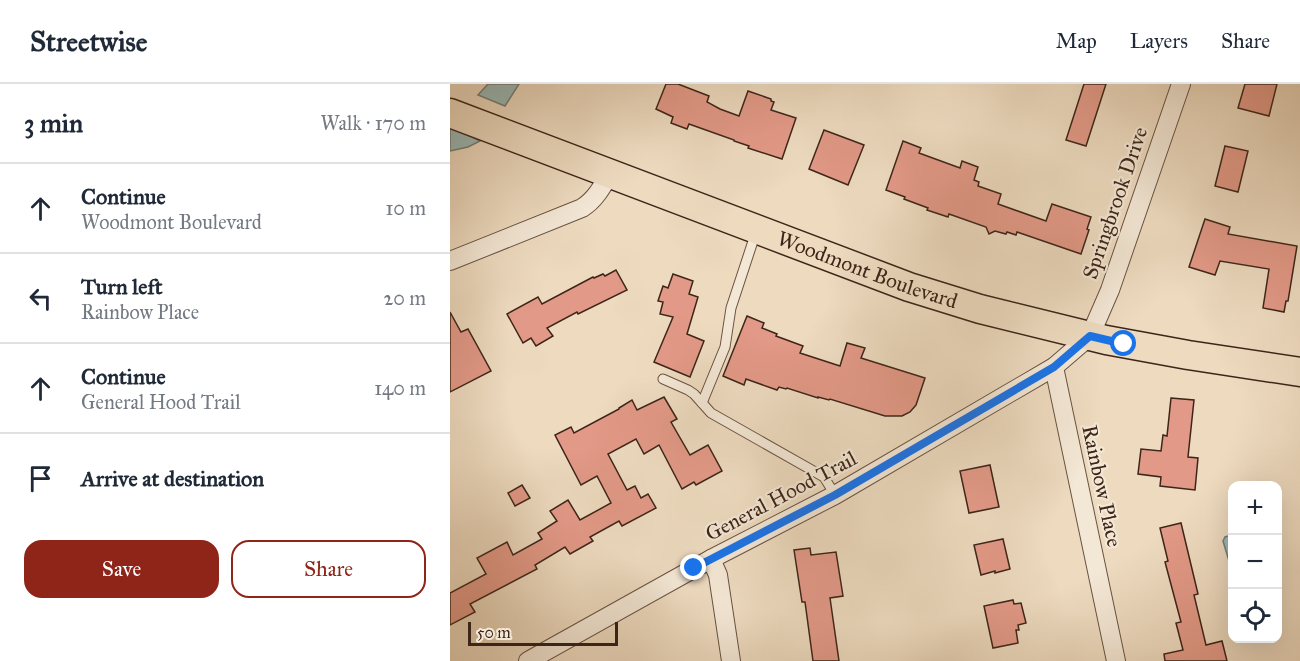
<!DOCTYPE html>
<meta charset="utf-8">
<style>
:root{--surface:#fff;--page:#f2f2f3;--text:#1f2937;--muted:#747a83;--line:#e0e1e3;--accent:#8f2418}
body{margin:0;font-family:"IM FELL Great Primer",serif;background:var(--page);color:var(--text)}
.controls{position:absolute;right:18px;bottom:18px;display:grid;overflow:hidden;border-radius:12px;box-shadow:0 6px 24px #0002}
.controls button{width:54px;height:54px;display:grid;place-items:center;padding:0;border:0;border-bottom:2px solid var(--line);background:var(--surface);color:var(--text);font:30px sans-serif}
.scale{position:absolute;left:18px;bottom:15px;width:150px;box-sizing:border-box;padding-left:6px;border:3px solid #3d2519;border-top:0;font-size:16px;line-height:21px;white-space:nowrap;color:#3d2519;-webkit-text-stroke:4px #f3e7d5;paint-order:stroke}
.stop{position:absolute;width:18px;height:18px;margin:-14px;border:4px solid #1a73e8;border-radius:50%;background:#fff}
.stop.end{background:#1a73e8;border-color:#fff;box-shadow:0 2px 6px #0008}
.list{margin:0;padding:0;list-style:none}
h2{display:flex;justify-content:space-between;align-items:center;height:78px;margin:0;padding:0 24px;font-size:26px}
h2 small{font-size:20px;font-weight:400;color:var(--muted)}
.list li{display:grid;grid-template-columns:39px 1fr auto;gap:18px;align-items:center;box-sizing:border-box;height:90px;padding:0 24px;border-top:2px solid var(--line)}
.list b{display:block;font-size:22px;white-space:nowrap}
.list p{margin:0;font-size:20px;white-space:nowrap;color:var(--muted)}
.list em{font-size:20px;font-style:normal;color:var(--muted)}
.actions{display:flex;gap:12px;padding:18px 24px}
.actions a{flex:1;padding:14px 0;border:2px solid var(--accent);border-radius:18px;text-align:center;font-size:21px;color:var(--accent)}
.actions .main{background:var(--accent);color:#fff}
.icon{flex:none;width:33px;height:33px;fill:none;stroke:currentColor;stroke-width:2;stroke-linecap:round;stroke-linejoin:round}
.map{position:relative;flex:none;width:850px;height:577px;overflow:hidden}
header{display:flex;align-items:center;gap:36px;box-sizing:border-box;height:84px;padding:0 30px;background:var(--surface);border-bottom:2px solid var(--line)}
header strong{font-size:28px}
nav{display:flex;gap:33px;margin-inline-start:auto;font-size:21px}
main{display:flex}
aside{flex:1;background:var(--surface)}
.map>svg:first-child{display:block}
.water{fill:#9abab8;stroke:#757e78;stroke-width:1.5}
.building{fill:#e29987;stroke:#3d2519;stroke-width:1.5}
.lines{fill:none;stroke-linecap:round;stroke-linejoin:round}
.lane-casing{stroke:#695242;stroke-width:11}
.street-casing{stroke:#695242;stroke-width:20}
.primary-casing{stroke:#3d2519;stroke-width:31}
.lane{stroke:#f3e7d5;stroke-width:9}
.street{stroke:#f3e7d5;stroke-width:18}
.primary{stroke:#eddabf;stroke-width:28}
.route{stroke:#1a73e8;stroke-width:8}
.labels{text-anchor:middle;stroke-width:4.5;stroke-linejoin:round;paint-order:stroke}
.street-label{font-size:21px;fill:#3d2519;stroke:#f3e7d5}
</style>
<header>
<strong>Streetwise</strong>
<nav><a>Map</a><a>Layers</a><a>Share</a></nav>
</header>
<main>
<aside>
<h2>3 min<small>Walk · 170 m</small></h2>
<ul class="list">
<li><svg class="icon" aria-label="ahead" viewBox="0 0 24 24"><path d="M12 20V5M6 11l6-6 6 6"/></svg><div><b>Continue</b><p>Woodmont Boulevard</p></div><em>10 m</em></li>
<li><svg class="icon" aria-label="left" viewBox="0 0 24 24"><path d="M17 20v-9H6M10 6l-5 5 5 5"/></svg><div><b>Turn left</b><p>Rainbow Place</p></div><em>20 m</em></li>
<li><svg class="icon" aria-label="ahead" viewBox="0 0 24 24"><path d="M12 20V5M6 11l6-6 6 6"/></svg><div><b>Continue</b><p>General Hood Trail</p></div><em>140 m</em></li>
<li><svg class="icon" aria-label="arrive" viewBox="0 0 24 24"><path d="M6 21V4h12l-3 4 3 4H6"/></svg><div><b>Arrive at destination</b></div></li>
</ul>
<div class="actions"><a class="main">Save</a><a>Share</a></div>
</aside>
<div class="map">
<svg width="850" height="577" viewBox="0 0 850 577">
<rect width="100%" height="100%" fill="#eddabf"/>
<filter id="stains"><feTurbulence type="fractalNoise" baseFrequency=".00333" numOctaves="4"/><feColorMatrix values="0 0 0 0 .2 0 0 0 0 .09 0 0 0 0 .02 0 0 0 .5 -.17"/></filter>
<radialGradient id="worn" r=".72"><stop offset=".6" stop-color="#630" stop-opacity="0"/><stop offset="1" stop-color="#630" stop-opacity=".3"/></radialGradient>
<g class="water">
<path d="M38 0H69L55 22 28 11Z"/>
<path d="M2 43 30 57 18 63 0 67V45Z"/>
<path d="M782 451V479L779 477 773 457 775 453Z"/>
</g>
<g class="building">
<path d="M216 0H228L259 12 257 18 270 25 289 32 298 7 321 15V17L324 18 321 26 346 34 332 75 298 64 299 62 284 57V56L239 40 237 45 221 39 223 33 206 25Z"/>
<path d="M634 0H656L636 62 616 56Z"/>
<path d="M795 0H827L819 32 788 24Z"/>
<path d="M374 46 414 61 398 101 359 85Z"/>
<path d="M453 57 471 64 469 69 510 84 512 77 528 83 524 96 529 98 528 102 551 110 548 120 596 137 602 120 641 133 637 145 639 146 631 170 567 148 566 151 557 148 556 150 545 147 539 150 536 143 499 130 498 133 477 126 478 124 454 115 455 113 436 106Z"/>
<path d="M775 62 798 67 788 108 765 102Z"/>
<path d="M755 135 780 143 778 150 847 162 838 217H836L834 228 813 224 819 185 770 177 765 191 739 183Z"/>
<path d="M166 186 177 206 128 230 127 228 97 244 103 252 86 262 81 254 73 259 57 230 88 213 92 220 143 193 144 194 153 190 155 192Z"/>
<path d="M223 190 243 197 239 210 248 213 237 250 254 257 240 293 204 278 223 233 210 230 213 218 208 217 213 202 218 204Z"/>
<path d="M0 228 11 248 18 245 41 287 0 308Z"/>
<path d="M297 232 314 239 312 244 327 250 326 252 353 262 350 269 390 282 397 259 415 264 411 274 475 294 466 321 460 328 452 332H435L380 315 379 316 368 313V314L337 304 336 305 329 303 327 306 296 295 294 301 273 292Z"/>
<path d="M214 313 227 335 221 338 240 371 258 361 272 387 246 401 244 398 232 405 209 361 194 370 186 355 158 370 177 406 185 402 191 414 198 410 206 424 172 442 169 437 140 453 143 457 120 470 115 463 85 481 87 485 20 520 25 528 0 541V509L36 490 27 474 57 458 63 471 92 455 88 449 107 437 100 427 118 416 130 436 161 419 147 392 131 401 105 351 121 343 124 349 169 325V324L182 316 187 326Z"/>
<path d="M721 314 744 316 738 373 748 374 745 406 710 402 711 393 688 390 691 365 711 367 713 351 717 352Z"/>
<path d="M540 381 549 423 519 429 510 387Z"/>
<path d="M72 401 80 414 65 422 58 409Z"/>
<path d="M731 439 748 510 744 511 756 561 772 557 777 577H715L714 570 733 566 726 539 731 538 715 478 718 477 710 444Z"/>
<path d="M553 455 560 485 545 489V487L531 491 524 461Z"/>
<path d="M360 464 361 471 386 468 393 512 380 514 389 577H363L355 518H352L344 466Z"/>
<path d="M563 516 564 520 571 519 576 539 568 541 569 546H566L568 559 543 564 534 522Z"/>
</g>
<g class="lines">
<defs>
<g id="lane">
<path d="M213 295 238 306 244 310 261 329 374 393 385 411"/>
<path d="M252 319 275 263 281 224 306 148"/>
</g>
<g id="street">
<path d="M0 177 132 124C145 116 152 103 160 89"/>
<path d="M261 475 268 491 281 577"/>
<path d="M78 577 261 475 385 411 604 283"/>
<path d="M666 577 604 283 640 252 660 206 731 0"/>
</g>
<g id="primary">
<path id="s1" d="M0 29 459 203 530 225 656 256 738 271 850 288"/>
</g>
</defs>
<use href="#lane" class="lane-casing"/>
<use href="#street" class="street-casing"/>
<use href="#primary" class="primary-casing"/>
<use href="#lane" class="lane"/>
<use href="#street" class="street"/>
<use href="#primary" class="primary"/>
</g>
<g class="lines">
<path class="route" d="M244 484 385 411 604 283 640 252 674 260"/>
</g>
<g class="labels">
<g class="street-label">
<text transform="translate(665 119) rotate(-71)" y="7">Springbrook Drive</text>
<text dy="7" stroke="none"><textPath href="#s1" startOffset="446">Woodmont Boulevard</textPath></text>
<text transform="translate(652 402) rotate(78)" y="7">Rainbow Place</text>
<text transform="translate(331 412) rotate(-28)" y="7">General Hood Trail</text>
</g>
</g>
<rect width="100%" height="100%" filter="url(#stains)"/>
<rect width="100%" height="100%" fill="url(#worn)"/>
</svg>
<div class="controls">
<button>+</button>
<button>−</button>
<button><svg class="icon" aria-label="locate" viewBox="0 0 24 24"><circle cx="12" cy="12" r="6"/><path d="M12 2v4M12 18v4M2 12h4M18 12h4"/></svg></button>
</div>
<div class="scale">50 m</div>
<div class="stop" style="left:674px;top:260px"></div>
<div class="stop end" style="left:244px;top:484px"></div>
</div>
</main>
